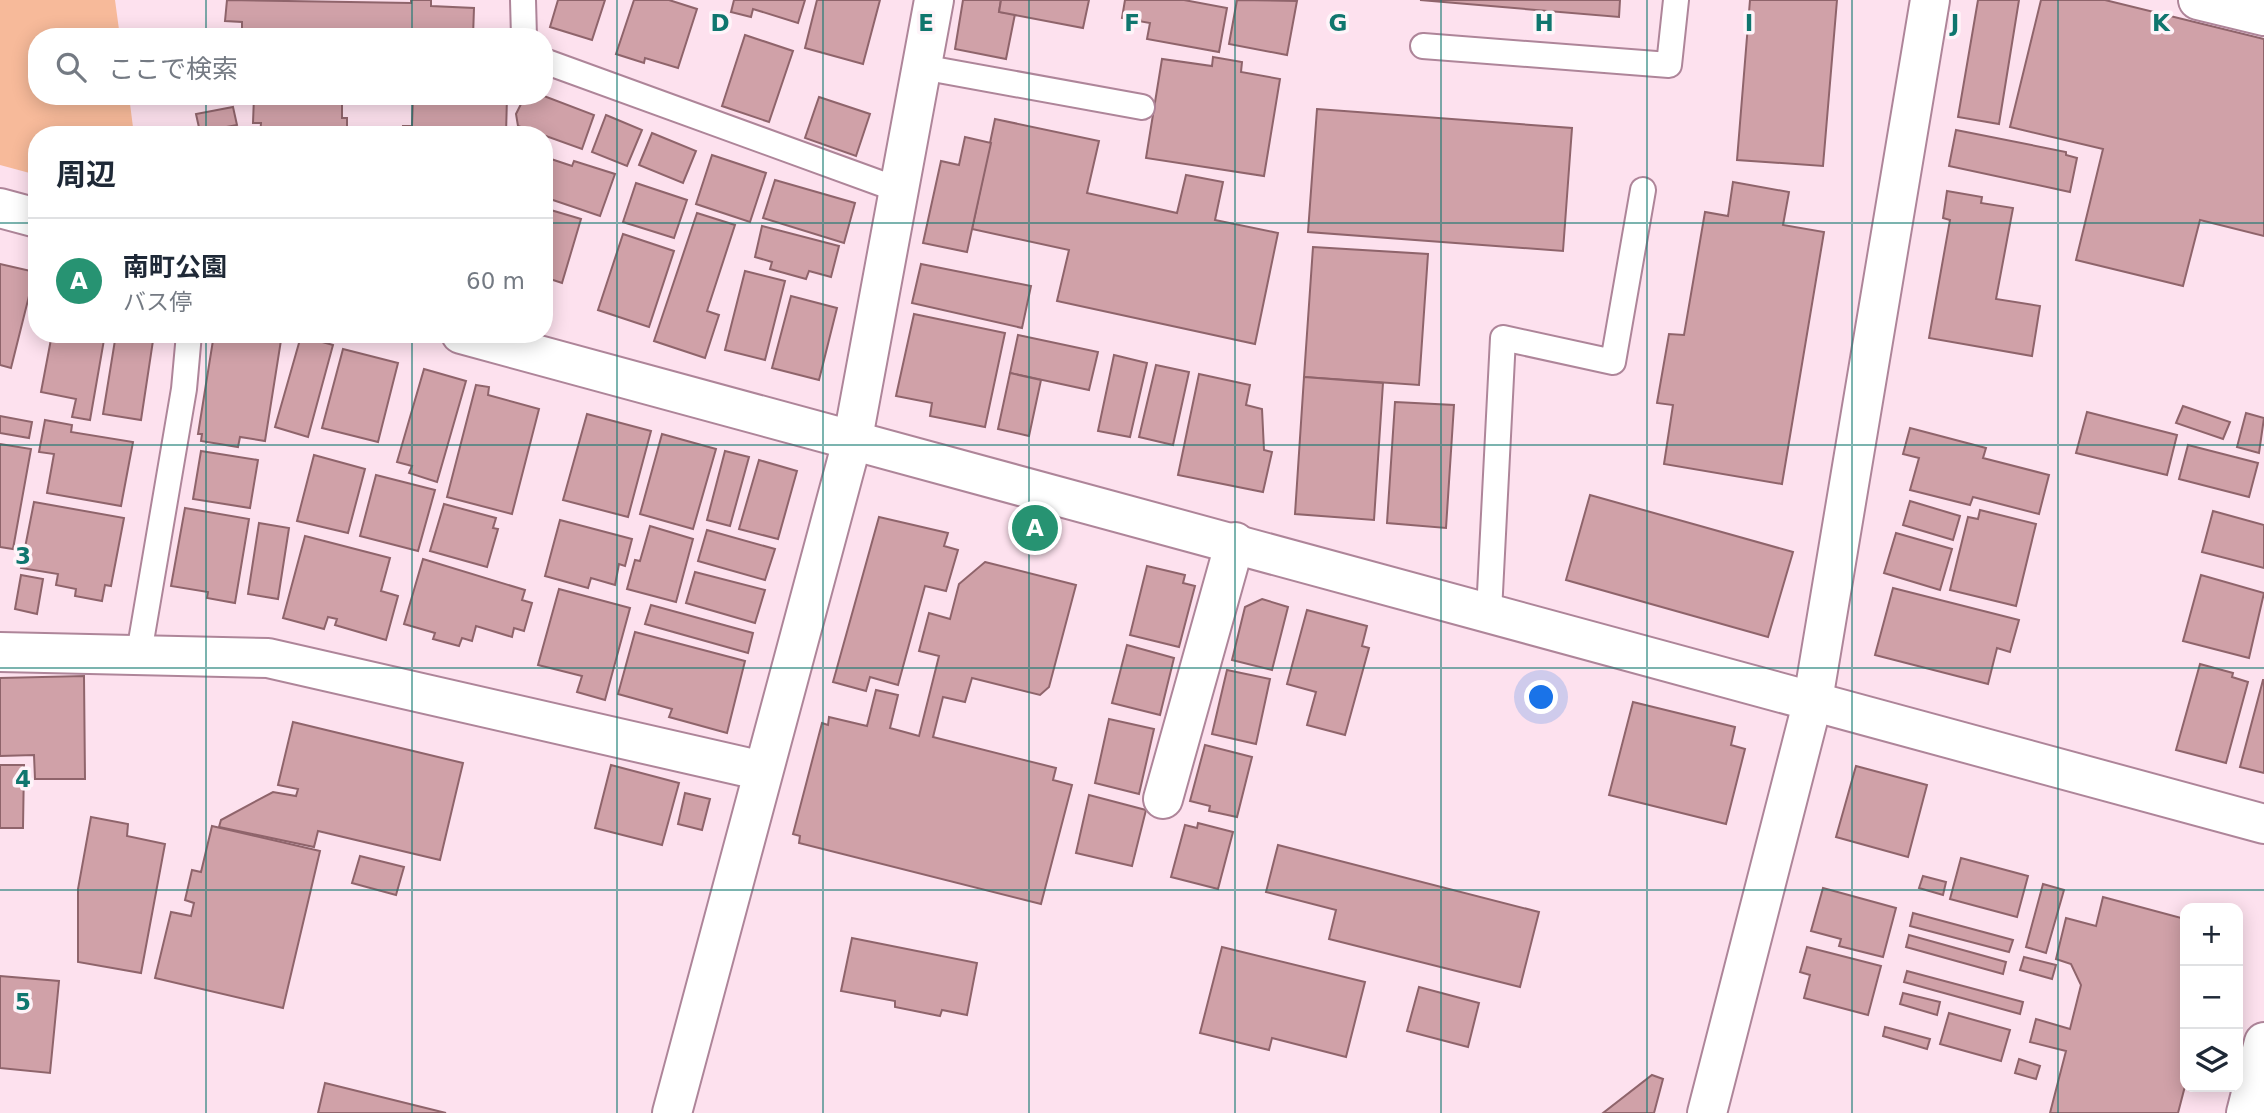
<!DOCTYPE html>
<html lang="ja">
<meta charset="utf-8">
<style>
:root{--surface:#fff;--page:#f6f6f7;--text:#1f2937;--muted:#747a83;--line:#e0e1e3;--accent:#279372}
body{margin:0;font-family:"DejaVu Sans","Noto Sans JP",sans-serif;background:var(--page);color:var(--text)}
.controls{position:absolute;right:21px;bottom:21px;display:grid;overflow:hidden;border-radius:14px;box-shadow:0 4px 18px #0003}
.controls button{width:63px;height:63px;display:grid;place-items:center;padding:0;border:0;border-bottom:2px solid var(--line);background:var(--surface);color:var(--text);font:35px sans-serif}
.you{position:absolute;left:1542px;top:698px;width:24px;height:24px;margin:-18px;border:5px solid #fff;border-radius:50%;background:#1a73e8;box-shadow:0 0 0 10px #1a73e833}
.badge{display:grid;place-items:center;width:46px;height:46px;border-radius:50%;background:var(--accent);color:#fff;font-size:23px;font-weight:700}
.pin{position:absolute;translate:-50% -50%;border:4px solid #fff;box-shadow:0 2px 7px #0006}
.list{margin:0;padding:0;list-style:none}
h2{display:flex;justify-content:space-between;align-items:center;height:91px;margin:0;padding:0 28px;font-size:30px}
h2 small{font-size:23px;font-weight:400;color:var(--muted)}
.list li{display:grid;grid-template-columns:46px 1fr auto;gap:21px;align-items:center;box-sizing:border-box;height:126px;padding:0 28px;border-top:2px solid var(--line)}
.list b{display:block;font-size:26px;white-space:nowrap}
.list p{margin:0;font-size:23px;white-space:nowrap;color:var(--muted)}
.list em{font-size:23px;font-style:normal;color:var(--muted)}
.icon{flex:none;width:38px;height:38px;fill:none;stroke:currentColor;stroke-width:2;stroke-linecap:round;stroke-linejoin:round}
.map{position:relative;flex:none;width:2264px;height:1113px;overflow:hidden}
.search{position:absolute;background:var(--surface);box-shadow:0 4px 18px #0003;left:28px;top:28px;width:525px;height:77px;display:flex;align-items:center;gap:18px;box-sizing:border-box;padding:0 24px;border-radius:28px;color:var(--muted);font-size:26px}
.panel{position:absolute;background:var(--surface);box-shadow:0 4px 18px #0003;left:28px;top:126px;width:525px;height:217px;border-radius:28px}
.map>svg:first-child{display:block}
.green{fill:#f7ba9a}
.building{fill:#d0a1a8;stroke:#8f646b;stroke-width:2}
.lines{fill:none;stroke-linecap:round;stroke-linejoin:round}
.service-casing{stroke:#ae8599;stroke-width:28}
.minor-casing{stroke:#ae8599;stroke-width:42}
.tertiary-casing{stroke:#ae8599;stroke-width:42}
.service{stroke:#fff;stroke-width:24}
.minor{stroke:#fff;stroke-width:38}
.tertiary{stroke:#fff;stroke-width:38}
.grid{fill:none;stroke:#0f766e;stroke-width:2;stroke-opacity:0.55}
.grid-label{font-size:23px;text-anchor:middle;font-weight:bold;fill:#0f766e;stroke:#fef4f9;stroke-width:7;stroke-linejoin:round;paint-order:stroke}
</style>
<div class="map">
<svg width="2264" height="1113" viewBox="0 0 2264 1113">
<rect width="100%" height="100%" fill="#fde1ee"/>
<path class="green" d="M0 0H115L120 37H37V96H129L134 135H37V175L0 165Z"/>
<g class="building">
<path d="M227 0 411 3V0H431V6L474 8 473 37H242V22L225 21Z"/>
<path d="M558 0H605L592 40 550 27Z"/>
<path d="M634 0H669L697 9 678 68 645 58 644 63 616 54Z"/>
<path d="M734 0H805L798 23 753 9 751 17 731 12Z"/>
<path d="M817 0H880L863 64 805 48Z"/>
<path d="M963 0H1001L999 12 1015 14 1006 59 955 49Z"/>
<path d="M1001 0H1089L1083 28 999 12Z"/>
<path d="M1125 0H1184L1227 8 1219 52 1147 39 1150 23 1122 18Z"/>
<path d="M1237 0 1297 1 1287 55 1229 44Z"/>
<path d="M1420 0H1620L1619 17Z"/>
<path d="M1750 0H1837L1823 166 1737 160Z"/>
<path d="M1978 0H2019L1999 124 1958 117Z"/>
<path d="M2041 0H2105L2264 39V236L2200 220 2183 286 2076 260 2103 149 2010 127Z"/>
<path d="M745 35 793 51 769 122 722 106Z"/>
<path d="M1213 57 1242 62 1241 72 1280 79 1264 176 1146 158 1162 59 1212 66Z"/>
<path d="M254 96 342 97V118H347V135H260L261 123H253Z"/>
<path d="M413 96H507L506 135H403V126H412Z"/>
<path d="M525 96H544L594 115 582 149 518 126 516 114Z"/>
<path d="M819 97 870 114 856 156 805 138Z"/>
<path d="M233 107 237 125 200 132 196 114Z"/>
<path d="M1317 109 1572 128 1563 251 1308 232Z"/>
<path d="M606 115 642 130 627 166 592 152Z"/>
<path d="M995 119 1099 141 1087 193 1177 213 1186 175 1223 182 1215 220 1278 233 1255 344 1057 301 1069 250 972 229Z"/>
<path d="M1956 130 2066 152V155L2077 158 2070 192 1949 166Z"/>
<path d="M652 133 696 151 683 183 639 165Z"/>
<path d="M965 137 991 143 967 252 923 243 941 161 959 165Z"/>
<path d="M712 155 766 173 750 222 696 204Z"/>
<path d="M548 158 572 166 574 161 615 174 600 216 544 197V169Z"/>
<path d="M775 180 855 203 844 243 763 218Z"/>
<path d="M1733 182 1789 192 1783 225 1824 232 1782 484 1664 464 1673 405 1657 403 1669 334 1684 335 1705 212 1728 216Z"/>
<path d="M636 183 687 200 674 238 623 222Z"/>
<path d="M1947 191 1982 197 1981 203 2013 208 1996 299 2040 306 2032 356 1929 338 1950 220 1943 218Z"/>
<path d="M544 208 581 219 562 283 544 277Z"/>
<path d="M697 213 735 225 707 311 719 315 705 358 654 341Z"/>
<path d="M762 226 839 246 831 277 809 271 806 279 770 269 772 262 755 257Z"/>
<path d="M623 234 674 251 649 327 598 310Z"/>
<path d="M1313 247 1428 254 1419 385 1304 377Z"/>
<path d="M0 264 35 272 11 368 0 365Z"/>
<path d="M921 264 1031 286 1022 328 912 303Z"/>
<path d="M745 271 785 281 765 360 725 350Z"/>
<path d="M791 296 837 308 819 380 772 368Z"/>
<path d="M914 314 1005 333 985 427 930 416 932 403 896 396Z"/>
<path d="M52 334H105L90 420 72 417 76 399 41 392Z"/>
<path d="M116 334H154L141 420 103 414Z"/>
<path d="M214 334H282L265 441 240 437 238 447 201 441 202 434H198Z"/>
<path d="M1018 335 1098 352 1089 390 1010 373Z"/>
<path d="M301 336 333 345 308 437 275 427Z"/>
<path d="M343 349 398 363 378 442 322 428Z"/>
<path d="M1114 355 1147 363 1130 437 1098 431Z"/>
<path d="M1156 365 1189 372 1173 445 1139 437Z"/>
<path d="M424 369 466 381 437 482 409 473 412 466 397 462Z"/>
<path d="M1010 373 1041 380 1029 436 998 429Z"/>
<path d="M1199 374 1250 385 1246 405 1262 409 1264 450 1272 452 1263 492 1178 475Z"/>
<path d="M1304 377 1383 383 1374 520 1295 514Z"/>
<path d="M476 385 489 387 488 395 539 409 512 514 447 497Z"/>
<path d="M1395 402 1454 405 1446 528 1387 523Z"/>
<path d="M2183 406 2230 422 2223 439 2176 423Z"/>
<path d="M2087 412 2177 435 2167 475 2076 453Z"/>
<path d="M2246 413 2264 418 2259 453 2237 447Z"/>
<path d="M587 414 651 431 628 517 563 500Z"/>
<path d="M0 416 32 422 29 438 0 433Z"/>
<path d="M45 420 72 425 71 432 133 442 121 506 47 493 54 454 39 452Z"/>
<path d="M1910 428 1986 448 1983 458 2049 475 2039 514 1973 497 1970 505 1910 490 1919 458 1903 454Z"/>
<path d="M662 434 716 449 693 529 640 514Z"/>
<path d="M0 444 31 449 13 549 0 547Z"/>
<path d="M2188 445 2258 463 2249 497 2179 479Z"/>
<path d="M201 451 258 460 250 508 193 499Z"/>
<path d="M725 451 749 457 730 526 707 520Z"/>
<path d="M314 455 365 469 348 533 297 521Z"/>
<path d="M759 460 797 471 778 539 739 529Z"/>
<path d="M376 475 435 490 418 551 360 536Z"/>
<path d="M1590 495 1793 552 1768 637 1566 580Z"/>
<path d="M1910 501 1960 516 1953 540 1903 525Z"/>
<path d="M34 502 124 518 111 586 105 585 102 601 75 596 76 589 56 585 58 574 21 568Z"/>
<path d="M444 504 496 518 493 528 498 529 487 567 430 551Z"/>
<path d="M185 508 249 519 235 603 207 598 208 592 171 586Z"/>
<path d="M1980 510 2036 524 2016 606 1950 590 1968 517 1978 519Z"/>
<path d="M2213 511 2264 525V568L2202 552Z"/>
<path d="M879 517 948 533 944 546 958 550 946 591 925 586 898 685 870 677 866 691 833 682Z"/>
<path d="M560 520 632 539 625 566 619 564 615 585 591 578 588 588 545 576Z"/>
<path d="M259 523 289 528 278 599 248 594Z"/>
<path d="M650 526 693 539 676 602 627 589 635 560 640 561Z"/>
<path d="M707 530 775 549 765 580 698 561Z"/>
<path d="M1896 533 1952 549 1940 590 1884 573Z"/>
<path d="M305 536 390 558 381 591 398 596 386 640 335 625 337 619 328 617 324 629 283 618Z"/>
<path d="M423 559 525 590 522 600 532 603 524 631 514 628 512 637 476 626 472 641 462 638 459 646 433 639 435 633 404 624Z"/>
<path d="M985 562 1076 585 1049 687 1040 695 972 678 965 702 943 697 933 737 1056 768 1053 780 1072 785 1041 904 799 843 800 836 793 834 822 723 828 725 829 717 867 726 876 690 898 695 890 728 919 736 939 656 919 651 929 613 950 619 959 584Z"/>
<path d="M1147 566 1185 575 1183 583 1195 586 1179 647 1130 635Z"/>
<path d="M695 572 765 590 755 623 686 603Z"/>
<path d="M21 575 43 579 37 614 15 609Z"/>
<path d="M2201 575 2264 593 2249 658 2183 641Z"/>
<path d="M1893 588 2019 620 2010 652 1997 648 1988 684 1875 655Z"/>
<path d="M559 589 630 608 605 700 577 692 582 676 538 665Z"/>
<path d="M1262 599 1288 607 1272 670 1232 660 1245 607Z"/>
<path d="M651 605 753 633 748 653 645 624Z"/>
<path d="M1307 610 1367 626 1362 646 1369 648 1345 735 1307 725 1316 692 1287 684Z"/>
<path d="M635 632 745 661 727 733 669 717 672 709 618 694Z"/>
<path d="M1127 645 1174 658 1160 715 1112 703Z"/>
<path d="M2200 664 2233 673 2232 677 2248 682 2226 763 2176 750Z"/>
<path d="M1227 670 1270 679 1256 744 1212 734Z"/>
<path d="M84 676 85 779H35L34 755 0 756V678Z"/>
<path d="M2263 680H2264V773L2240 767Z"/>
<path d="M1633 702 1735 727 1731 745 1745 749 1726 824 1609 795Z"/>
<path d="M1109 719 1154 729 1139 794 1095 783Z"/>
<path d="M293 722 463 763 440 860 318 831 314 847 219 827 221 820 273 792 296 796 298 789 278 785Z"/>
<path d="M1205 745 1252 757 1237 817 1209 811 1210 806 1190 801Z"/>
<path d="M0 765H24L23 828H0Z"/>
<path d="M611 765 679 783 662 845 595 828Z"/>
<path d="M1856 766 1927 785 1908 857 1836 837Z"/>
<path d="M685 793 710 799 702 830 678 824Z"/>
<path d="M1089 795 1146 810 1132 866 1076 853Z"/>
<path d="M91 817 128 824 127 836 165 844 141 973 78 962V889Z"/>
<path d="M1198 823 1233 832 1218 889 1171 877 1185 825 1197 828Z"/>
<path d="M212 826 320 851 283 1008 155 978 171 912 191 916 194 903 185 900 192 870 201 872Z"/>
<path d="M1278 845 1539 912 1520 987 1329 939 1336 910 1266 892Z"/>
<path d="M360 856 404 867 396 895 352 883Z"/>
<path d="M1961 858 2028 876 2017 917 1950 899Z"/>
<path d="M1923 876 1946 882 1943 895 1919 888Z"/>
<path d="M2043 884 2064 890 2046 953 2026 947Z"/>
<path d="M1823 888 1896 908 1883 957 1839 946 1841 939 1811 931Z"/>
<path d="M2103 897 2185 919V1086L2178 1113H2050L2066 1051 2030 1042 2036 1019 2070 1029 2081 985 2071 964 2056 959 2066 918 2096 926Z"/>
<path d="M1913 913 2013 940 2009 952 1910 926Z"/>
<path d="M1909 935 2006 962 2003 974 1906 947Z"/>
<path d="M852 938 977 963 967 1015 942 1010 940 1016 895 1007V1001L841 991Z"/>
<path d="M1222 947 1365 982 1346 1057 1272 1038 1269 1050 1200 1033Z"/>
<path d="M1807 947 1881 966 1868 1015 1804 998 1810 975 1800 972Z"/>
<path d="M2024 957 2056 965 2052 979 2020 970Z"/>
<path d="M1907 971 2023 1002 2020 1014 1904 982Z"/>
<path d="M0 976 59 981 50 1073 0 1068Z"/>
<path d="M1419 987 1479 1003 1468 1047 1407 1031Z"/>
<path d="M1903 993 1940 1002 1937 1015 1900 1004Z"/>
<path d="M1949 1013 2010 1030 2001 1061 1940 1044Z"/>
<path d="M1885 1027 1930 1039 1927 1049 1883 1036Z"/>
<path d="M2019 1059 2040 1066 2036 1079 2015 1073Z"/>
<path d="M1652 1075 1663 1079 1654 1113H1603Z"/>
<path d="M325 1083 446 1113H318Z"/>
</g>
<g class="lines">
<defs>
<g id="service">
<path d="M523 0 524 37"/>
<path d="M1423 46 1669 65 1676 0"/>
<path d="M544 61 899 190"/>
<path d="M922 67 1142 107"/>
<path d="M1489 612 1503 338 1613 362 1643 190"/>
<path d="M139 653 184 389 189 334"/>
</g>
<g id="minor">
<path d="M2198 0 2264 16"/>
<path d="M0 652 268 658 763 771"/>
<path d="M1163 799 1235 542"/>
<path d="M2246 1113 2264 1042"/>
</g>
<g id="tertiary">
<path d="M0 208 37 218"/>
<path d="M461 334 2264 824"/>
<path d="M672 1113 853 438 934 0"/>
<path d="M1707 1113 1813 700 1930 0"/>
</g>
</defs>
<use href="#service" class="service-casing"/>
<use href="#minor" class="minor-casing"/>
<use href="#tertiary" class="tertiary-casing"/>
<use href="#service" class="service"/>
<use href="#minor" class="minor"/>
<use href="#tertiary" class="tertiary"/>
</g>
<path class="grid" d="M206 0V37M412 0V37M617 0V1113M823 0V1113M1029 0V1113M1235 0V1113M1441 0V1113M1647 0V1113M1852 0V1113M2058 0V1113M206 96V135M412 96V135M0 223H37M544 223H2264M206 334V1113M412 334V1113M0 445H2264M0 668H2264M0 890H2264"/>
<g class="grid-label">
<text x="720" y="31">D</text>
<text x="926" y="31">E</text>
<text x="1132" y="31">F</text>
<text x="1338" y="31">G</text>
<text x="1544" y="31">H</text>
<text x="1749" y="31">I</text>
<text x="1955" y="31">J</text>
<text x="2161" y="31">K</text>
<text x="23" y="564">3</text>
<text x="23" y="787">4</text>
<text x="23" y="1010">5</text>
</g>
</svg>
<div class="controls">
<button>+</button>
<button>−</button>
<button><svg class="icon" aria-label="layers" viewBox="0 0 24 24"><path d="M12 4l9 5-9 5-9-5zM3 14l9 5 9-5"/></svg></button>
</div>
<div class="you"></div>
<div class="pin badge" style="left:1035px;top:528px">A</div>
<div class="search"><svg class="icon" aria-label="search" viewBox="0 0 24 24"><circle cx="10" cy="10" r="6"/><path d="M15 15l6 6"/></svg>ここで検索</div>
<section class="panel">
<h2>周辺<small></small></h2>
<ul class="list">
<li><span class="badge">A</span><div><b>南町公園</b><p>バス停</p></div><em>60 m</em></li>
</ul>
</section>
</div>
